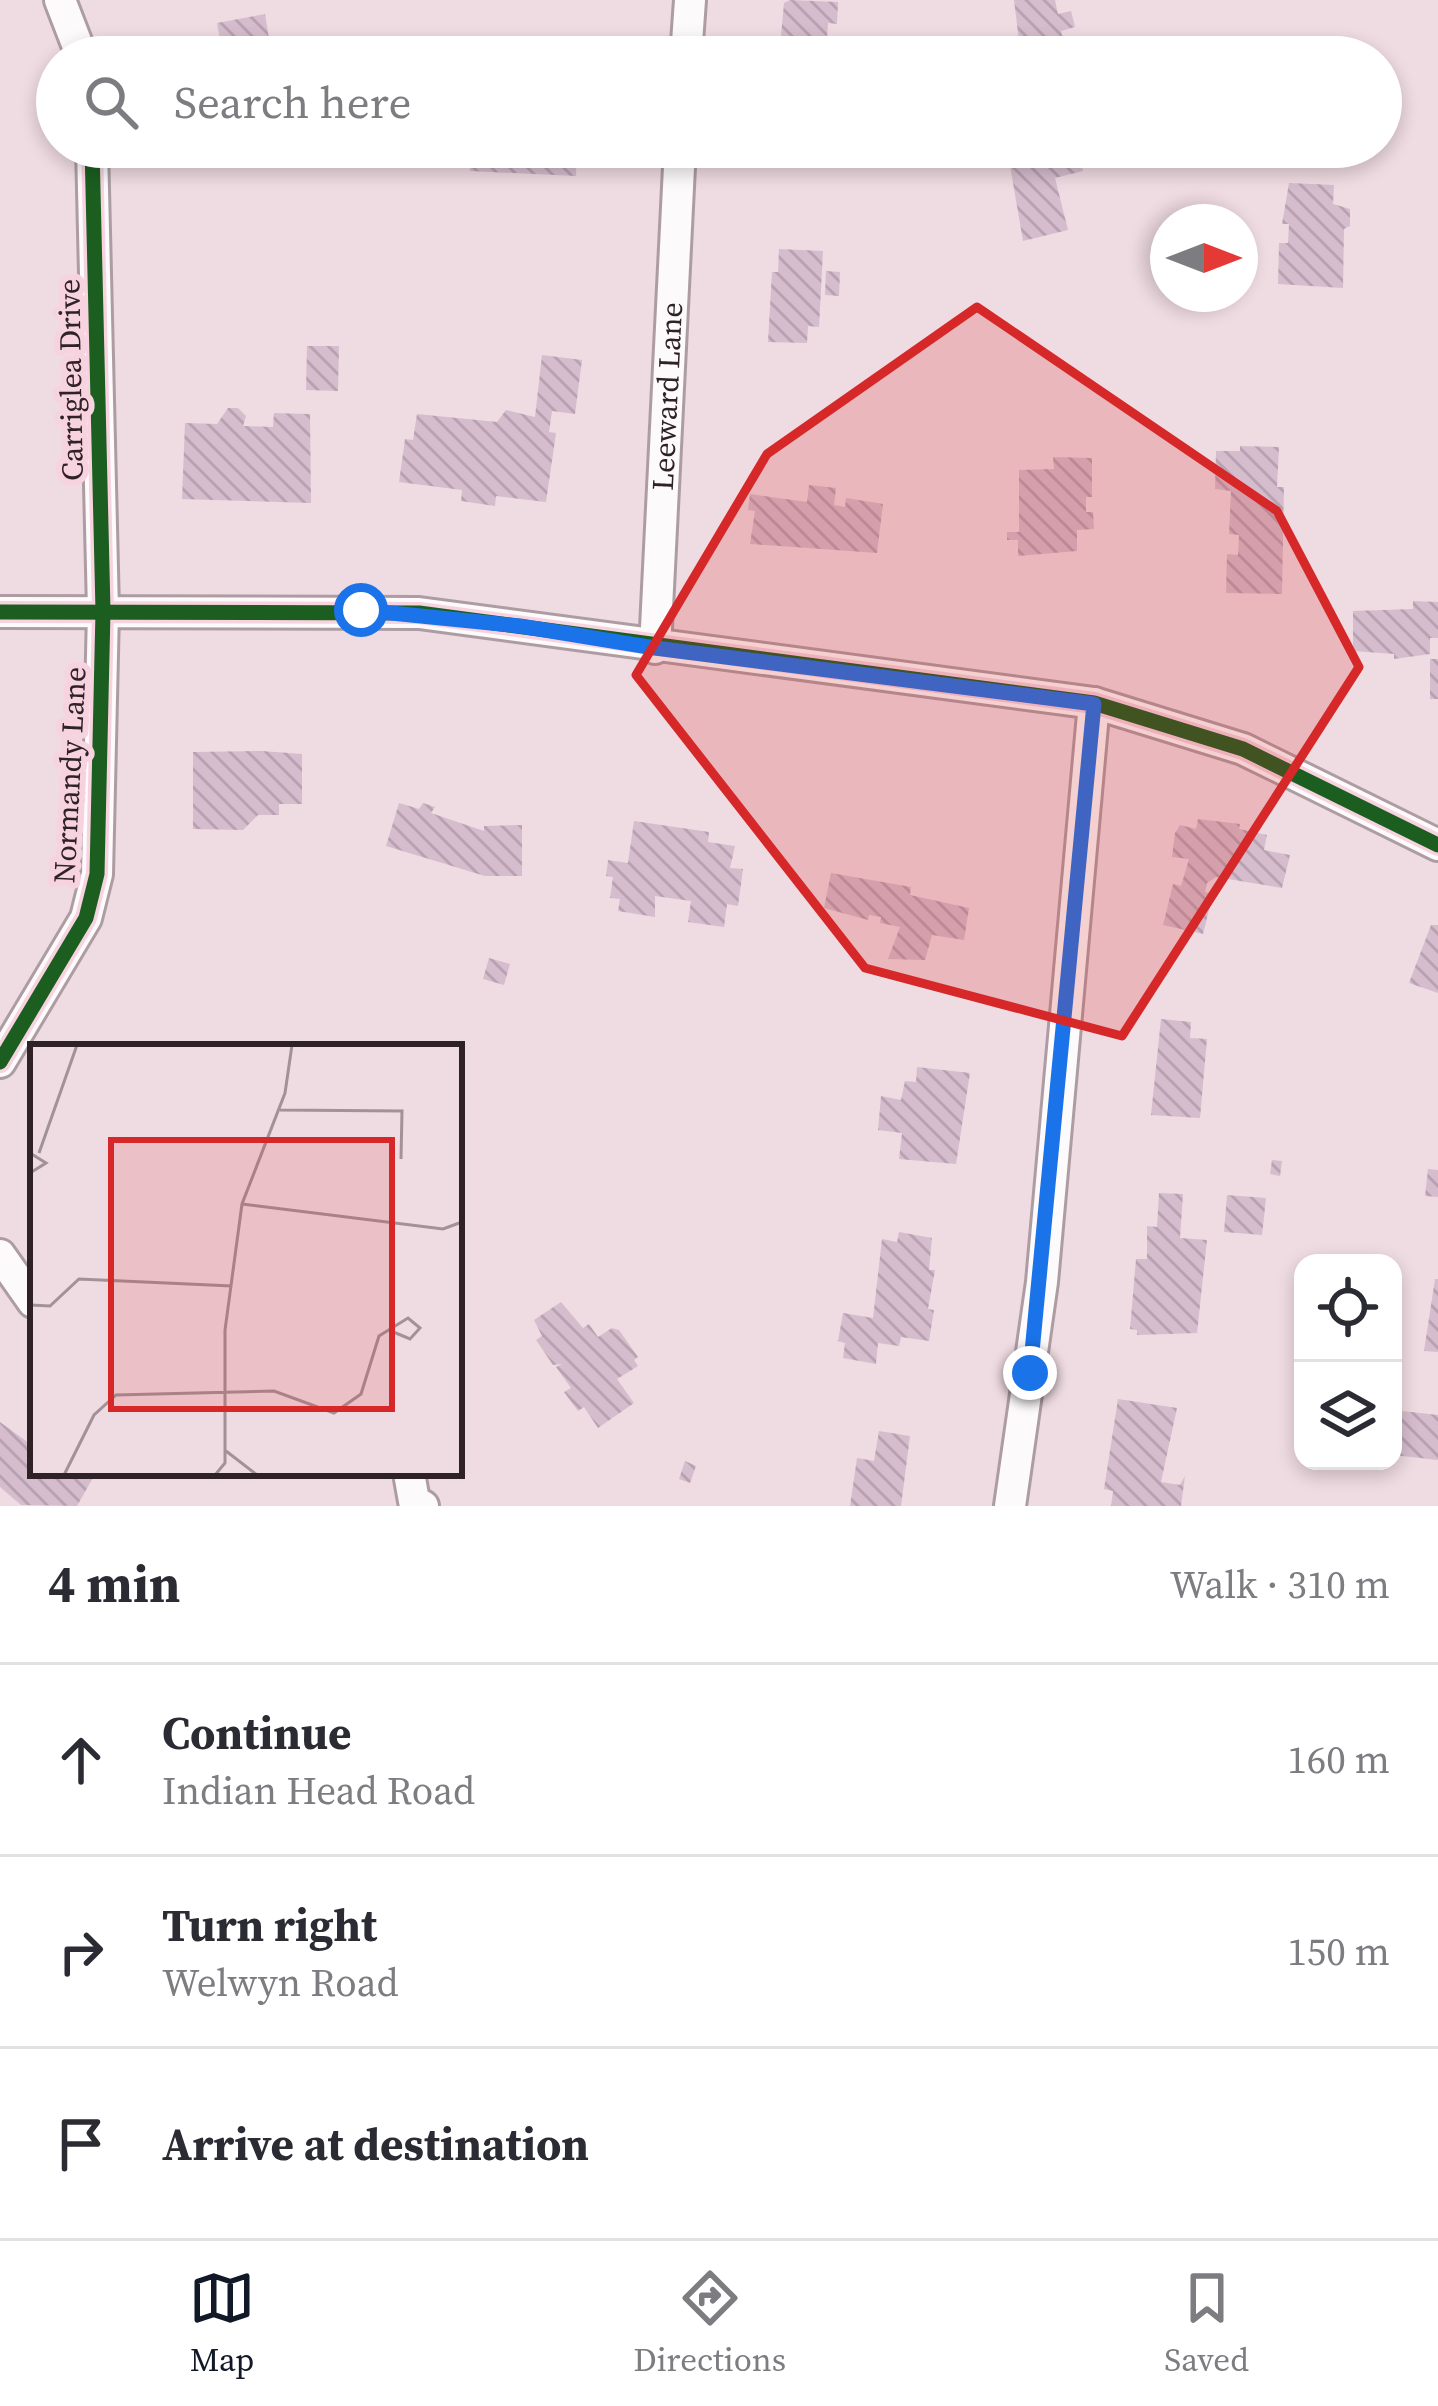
<!DOCTYPE html>
<meta charset="utf-8">
<style>
:root{--surface:#fff;--page:#f2f2f3;--text:#2b2b33;--muted:#7c7c81;--line:#e1e1e2;--accent:#111827}
body{margin:0;font-family:"Source Serif 4",serif;background:var(--page);color:var(--text)}
.controls{position:absolute;right:36px;bottom:36px;display:grid;overflow:hidden;border-radius:24px;box-shadow:0 6px 18px #0003}
.controls button{width:108px;height:108px;display:grid;place-items:center;padding:0;border:0;border-bottom:3px solid var(--line);background:var(--surface);color:var(--text);font:60px sans-serif}
.compass{position:absolute;left:1150px;top:204px;width:108px;height:108px;border-radius:50%;background:var(--surface);box-shadow:0 6px 18px #0003;rotate:90deg}
.stop{position:absolute;width:36px;height:36px;margin:-27px;border:9px solid #1a73e8;border-radius:50%;background:#fff}
.stop.end{background:#1a73e8;border-color:#fff;box-shadow:0 3px 12px #0008}
.list{margin:0;padding:0;list-style:none}
h2{display:flex;justify-content:space-between;align-items:center;height:156px;margin:0;padding:0 48px;font-size:51px}
h2 small{font-size:39px;font-weight:400;color:var(--muted)}
.list li{display:grid;grid-template-columns:78px 1fr auto;gap:36px;align-items:center;box-sizing:border-box;height:192px;padding:0 48px;border-top:3px solid var(--line)}
.list b{display:block;font-size:45px;white-space:nowrap}
.list p{margin:0;font-size:39px;white-space:nowrap;color:var(--muted)}
.list em{font-size:39px;font-style:normal;color:var(--muted)}
.icon{flex:none;width:66px;height:66px;fill:none;stroke:currentColor;stroke-width:2;stroke-linecap:round;stroke-linejoin:round}
.map{position:relative;flex:none;width:1438px;height:1506px;overflow:hidden}
.search{position:absolute;background:var(--surface);box-shadow:0 6px 18px #0003;left:36px;right:36px;top:36px;height:132px;display:flex;align-items:center;gap:30px;box-sizing:border-box;padding:0 42px;border-radius:66px;color:var(--muted);font-size:45px}
.sheet{height:732px;background:var(--surface)}
nav{display:flex;justify-content:space-around;align-items:center;box-sizing:border-box;height:168px;border-top:3px solid var(--line);background:var(--surface);font-size:33px;color:var(--muted)}
nav a{display:grid;justify-items:center;gap:6px}
nav .on{color:var(--accent)}
.map>svg:first-child{display:block}
.building{fill:url(#building-back-hatch)}
.lines{fill:none;stroke-linecap:round;stroke-linejoin:round}
.street-casing{stroke:#ad9da3;stroke-width:36}
.street{stroke:#fdfafb;stroke-width:30}
.cycleway-casing{stroke:#f7d3e0;stroke-width:22}
.cycleway{stroke:#1b5e20;stroke-width:15}
.route{stroke:#1a73e8;stroke-width:15}
.marked{fill:#d62828;fill-opacity:0.2;stroke:#d62828;stroke-width:9;stroke-linejoin:round}
.labels{text-anchor:middle;stroke-width:12;stroke-linejoin:round;paint-order:stroke}
.street-label{font-size:30px;fill:#2f2227;stroke:#f7d3e0}
.inset-road{fill:none;stroke:#a29197;stroke-width:3}
.view{fill:#d62828;fill-opacity:0.15;stroke:#d62828;stroke-width:6}
.inset-edge{fill:none;stroke:#2f2227;stroke-width:6}
</style>
<div class="map">
<svg width="1438" height="1506" viewBox="0 0 1438 1506">
<defs>
<pattern id="building-back-hatch" width="6" height="6" patternUnits="userSpaceOnUse" patternTransform="scale(3)"><rect width="6" height="6" fill="#d6bdce"/><path d="M-1 5l2 2M0 0l6 6M5-1l2 2" fill="none" stroke="#b8a2b1"/></pattern>
</defs>
<rect width="100%" height="100%" fill="#efdbe2"/>
<g class="building">
<path d="M790 0 838 2 837 24 828 23 827 39 815 38 814 57H779L784 3Z"/>
<path d="M1014 0H1055L1058 14 1071 11 1075 27 1061 31 1067 52 1021 57Z"/>
<path d="M265 14 272 57H210L222 52 217 23Z"/>
<path d="M511 43 563 44 562 57H510Z"/>
<path d="M471 147H577L576 176 470 171Z"/>
<path d="M1048 147 1050 157 1078 151 1083 171 1055 178 1068 230 1023 241 1007 148Z"/>
<path d="M1289 183 1334 185 1333 204 1350 209V226L1344 229 1343 288 1278 284 1279 243H1288L1289 224H1282Z"/>
<path d="M779 249 823 251 819 327 808 326 807 343 768 342 772 272H778Z"/>
<path d="M826 271 840 272 839 296 825 295Z"/>
<path d="M307 346H339L338 391 306 390Z"/>
<path d="M542 355 582 360 575 414 552 411 549 432 556 433 546 502 496 496 495 506 461 501 462 490 399 482 405 439 413 440 417 414 497 422 506 410 535 417Z"/>
<path d="M228 408H238L246 416 243 426 273 427 274 413 310 414 311 503 182 499 185 423 217 424Z"/>
<path d="M1240 446 1279 447 1277 487H1284L1282 594 1226 593 1227 554 1238 555 1239 535 1229 534 1231 491 1215 489 1216 451H1240Z"/>
<path d="M1053 457 1092 458V497H1086V512H1093L1094 529 1077 530V551L1018 556V540H1007V532H1019V470L1054 469Z"/>
<path d="M809 485 836 488 834 505 845 507 846 498 883 504 877 553 750 544 755 511 748 510 750 494 807 502Z"/>
<path d="M1413 601 1438 602V638H1430V654L1394 659V654L1353 651V611L1413 609Z"/>
<rect x="1430" y="659" width="8" height="40"/>
<path d="M262 751 302 754V804H279V815H258L243 830 193 829V752Z"/>
<path d="M399 803 419 809 423 803 435 807 431 813 484 831V826L522 825V876H485L386 846Z"/>
<path d="M1198 819 1240 824 1239 829 1267 835 1264 850 1290 855 1282 888 1216 877 1207 883 1205 892 1213 894 1203 934 1163 925 1173 884 1181 886 1189 859 1172 857 1175 833 1180 825 1196 829Z"/>
<path d="M634 821 709 832 708 842 735 846 730 868 743 869 738 906 727 904 724 927 688 922 691 901 655 896V917L618 911 620 899 610 898 613 877 606 876 608 860 628 863Z"/>
<path d="M831 873 911 887 910 895 969 908 964 940 932 935 925 960 888 959 900 927 880 923 881 917 869 915 868 920 824 908Z"/>
<path d="M1431 925H1438V993L1409 983Z"/>
<path d="M489 958 510 964 504 985 483 979Z"/>
<path d="M1161 1019 1191 1022 1190 1038 1207 1039 1200 1118 1151 1115Z"/>
<path d="M917 1067 970 1073 956 1164 899 1159 902 1133 878 1130 881 1096 901 1100 905 1081 916 1082Z"/>
<path d="M1272 1160 1282 1161 1280 1176 1270 1174Z"/>
<path d="M1428 1169 1438 1170V1197L1425 1196Z"/>
<path d="M1159 1193 1183 1194 1180 1238 1207 1240 1197 1333 1137 1335V1330L1130 1329 1136 1259H1147V1226L1157 1227Z"/>
<path d="M1227 1195 1266 1198 1262 1235 1224 1232Z"/>
<path d="M899 1232 932 1238 929 1270H935L928 1309 934 1310 929 1341 901 1337 899 1346 878 1343 876 1364 843 1358 845 1343 838 1341 843 1313 873 1318 882 1239 897 1242Z"/>
<path d="M1435 1279H1438V1352L1424 1351Z"/>
<path d="M561 1302 583 1328 589 1324 598 1337 612 1328 619 1330 638 1357 634 1360 638 1366 617 1379 634 1403 598 1428 584 1407 578 1411 564 1392 571 1388 556 1367 562 1364 553 1365 536 1340 542 1336 534 1320Z"/>
<path d="M1118 1399 1177 1408 1161 1482 1180 1485 1185 1476 1181 1506H1111L1113 1491 1104 1489Z"/>
<path d="M1393 1410 1438 1415V1460L1393 1455Z"/>
<path d="M0 1422 33 1446V1473L94 1476 77 1506 21 1505 0 1487Z"/>
<path d="M879 1431 910 1436 901 1506H850L857 1458 874 1461Z"/>
<path d="M685 1461 696 1466 690 1483 679 1479Z"/>
</g>
<g class="lines">
<defs>
<g id="street">
<path d="M60 0 82 57"/>
<path d="M686 57 690 0"/>
<path d="M0 612 419 613 1094 703 1243 749 1438 845"/>
<path id="s1" d="M655 648 680 147"/>
<path d="M0 1062 86 918 97 874 103 611 92 147"/>
<path d="M0 1255 33 1302"/>
<path d="M409 1473 414 1501 423 1506"/>
<path d="M1010 1506 1042 1282 1094 703"/>
</g>
</defs>
<use href="#street" class="street-casing"/>
<use href="#street" class="street"/>
<defs>
<g id="cycleway">
<path d="M0 612 419 613 1094 703 1243 749 1438 845"/>
<path d="M0 1062 86 918 97 874 103 611 92 147"/>
</g>
</defs>
<use href="#cycleway" class="cycleway-casing"/>
<use href="#cycleway" class="cycleway"/>
</g>
<g class="lines">
<path class="route" d="M361 610 520 626 655 648 1094 704 1030 1373"/>
</g>
<path class="marked" d="M977 307 1277 511 1359 667 1122 1036 865 968 636 675 767 454Z"/>
<g class="labels">
<g class="street-label">
<text transform="translate(71 380) rotate(-91)" y="10">Carriglea Drive</text>
<text dy="10" stroke="none"><textPath href="#s1" startOffset="252">Leeward Lane</textPath></text>
<text transform="translate(70 775) rotate(-87)" y="10">Normandy Lane</text>
</g>
</g>
<g transform="translate(30 1044)">
<rect width="432" height="432" fill="#efdbe2"/>
<path class="inset-road" d="M250 66 372 67 371 115M0 109 16 119 0 129M9 109 47 1M212 160 413 185 432 178M0 261 20 262 49 235 202 242M196 407 227 431M34 431 64 371 86 351 244 347 304 369 331 350 349 292 378 274 390 284 380 295 361 287M185 431 195 419V286L212 160 255 49 262 1"/>
<path class="view" d="M81 96H362V365H81Z"/>
<rect width="432" height="432" class="inset-edge"/>
</g>
</svg>
<div class="controls">
<button><svg class="icon" aria-label="locate" viewBox="0 0 24 24"><circle cx="12" cy="12" r="6"/><path d="M12 2v4M12 18v4M2 12h4M18 12h4"/></svg></button>
<button><svg class="icon" aria-label="layers" viewBox="0 0 24 24"><path d="M12 4l9 5-9 5-9-5zM3 14l9 5 9-5"/></svg></button>
</div>
<svg class="compass" viewBox="-18 -18 36 36"><path d="M0-13l5 13h-10z" fill="#e53935"/><path d="M0 13l5-13h-10z" fill="#7c7c81"/></svg>
<div class="stop" style="left:361px;top:610px"></div>
<div class="stop end" style="left:1030px;top:1373px"></div>
<div class="search"><svg class="icon" aria-label="search" viewBox="0 0 24 24"><circle cx="10" cy="10" r="6"/><path d="M15 15l6 6"/></svg>Search here</div>
</div>
<section class="sheet">
<h2>4 min<small>Walk · 310 m</small></h2>
<ul class="list">
<li><svg class="icon" aria-label="ahead" viewBox="0 0 24 24"><path d="M12 20V5M6 11l6-6 6 6"/></svg><div><b>Continue</b><p>Indian Head Road</p></div><em>160 m</em></li>
<li><svg class="icon" aria-label="right" viewBox="0 0 24 24"><path d="M7 20v-9h11M14 6l5 5-5 5"/></svg><div><b>Turn right</b><p>Welwyn Road</p></div><em>150 m</em></li>
<li><svg class="icon" aria-label="arrive" viewBox="0 0 24 24"><path d="M6 21V4h12l-3 4 3 4H6"/></svg><div><b>Arrive at destination</b></div></li>
</ul>
</section>
<nav>
<a class="on"><svg class="icon" aria-label="map" viewBox="0 0 24 24"><path d="M3 6l6-2 6 2 6-2v14l-6 2-6-2-6 2zM9 4v14M15 6v14"/></svg>Map</a>
<a><svg class="icon" aria-label="directions" viewBox="0 0 24 24"><path d="M12 3l9 9-9 9-9-9zM9 14v-3h6M13 9l2 2-2 2"/></svg>Directions</a>
<a><svg class="icon" aria-label="saved" viewBox="0 0 24 24"><path d="M7 4h10v16l-5-4-5 4z"/></svg>Saved</a>
</nav>
